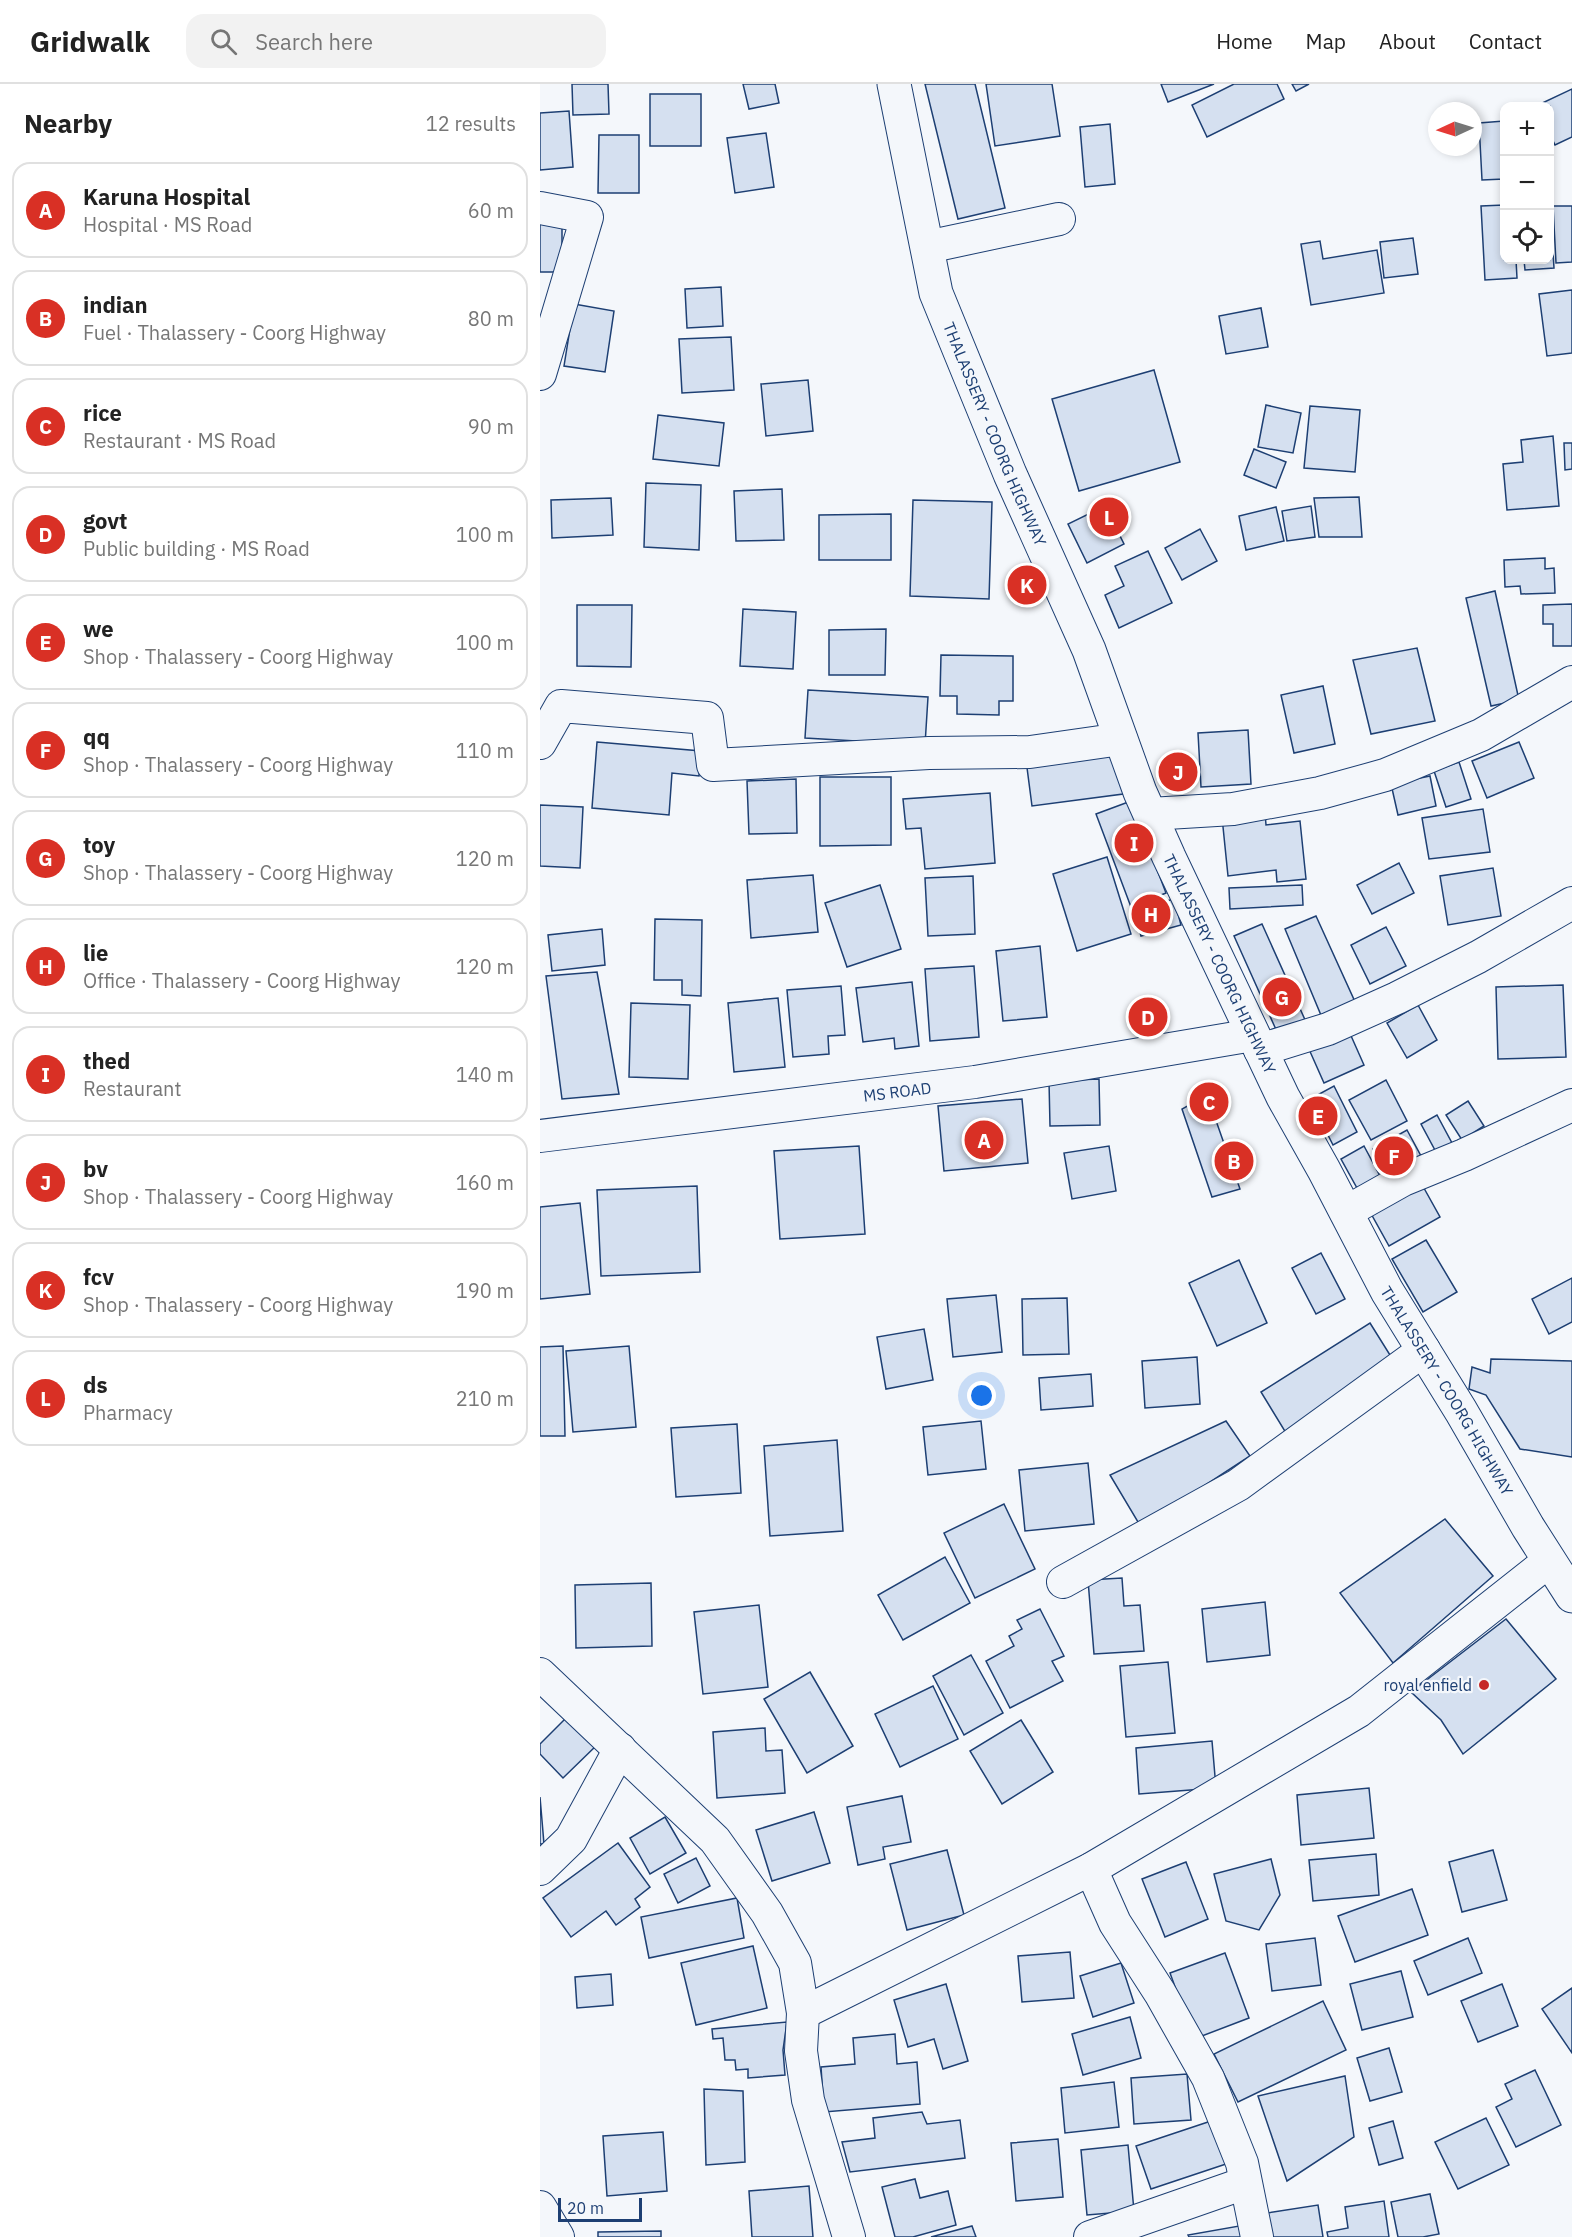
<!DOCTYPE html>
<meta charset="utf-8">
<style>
:root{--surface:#fff;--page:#f2f2f2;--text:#222;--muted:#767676;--line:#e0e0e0;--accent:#d93025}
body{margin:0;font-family:"IBM Plex Sans",sans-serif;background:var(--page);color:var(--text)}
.controls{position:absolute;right:18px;top:18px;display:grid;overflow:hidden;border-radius:12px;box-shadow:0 3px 9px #0003}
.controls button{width:54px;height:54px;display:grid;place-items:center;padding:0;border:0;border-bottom:2px solid var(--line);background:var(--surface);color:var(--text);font:30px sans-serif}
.compass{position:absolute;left:888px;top:18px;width:54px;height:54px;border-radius:50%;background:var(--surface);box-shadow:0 3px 9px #0003;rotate:266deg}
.scale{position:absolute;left:18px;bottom:15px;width:84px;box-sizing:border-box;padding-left:6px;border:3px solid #1d3f73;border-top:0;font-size:16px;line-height:21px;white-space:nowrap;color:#1d3f73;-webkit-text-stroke:4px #f4f7fb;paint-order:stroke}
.you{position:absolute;left:442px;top:1312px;width:21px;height:21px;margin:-15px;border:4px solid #fff;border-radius:50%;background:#1a73e8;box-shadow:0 0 0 9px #1a73e833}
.badge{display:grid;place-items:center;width:39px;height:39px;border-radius:50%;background:var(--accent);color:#fff;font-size:20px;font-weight:700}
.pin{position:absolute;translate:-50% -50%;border:3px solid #fff;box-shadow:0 2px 6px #0006}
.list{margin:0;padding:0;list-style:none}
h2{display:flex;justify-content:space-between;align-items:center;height:78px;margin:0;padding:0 24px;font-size:26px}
h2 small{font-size:20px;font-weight:400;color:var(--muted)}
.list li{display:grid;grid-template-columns:39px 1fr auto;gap:18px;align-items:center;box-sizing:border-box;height:96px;margin:0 12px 12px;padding:0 12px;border:2px solid var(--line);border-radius:18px}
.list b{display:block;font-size:22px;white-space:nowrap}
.list p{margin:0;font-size:20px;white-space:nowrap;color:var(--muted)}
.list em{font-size:20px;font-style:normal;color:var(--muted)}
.icon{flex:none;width:33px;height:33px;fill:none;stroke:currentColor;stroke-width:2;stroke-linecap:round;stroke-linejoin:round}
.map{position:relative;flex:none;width:1032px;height:2153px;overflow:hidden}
header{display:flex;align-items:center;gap:36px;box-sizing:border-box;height:84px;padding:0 30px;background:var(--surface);border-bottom:2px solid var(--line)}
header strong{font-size:28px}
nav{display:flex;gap:33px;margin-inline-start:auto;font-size:21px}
.search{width:420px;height:54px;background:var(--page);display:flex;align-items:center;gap:15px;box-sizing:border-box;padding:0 21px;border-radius:18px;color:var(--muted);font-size:22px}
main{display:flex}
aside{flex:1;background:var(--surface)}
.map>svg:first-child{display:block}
.building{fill:#d5e0f0;stroke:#1d3f73;stroke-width:1.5}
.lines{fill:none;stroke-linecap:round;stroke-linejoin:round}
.minor-casing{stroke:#1d3f73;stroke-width:34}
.major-casing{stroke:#1d3f73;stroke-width:35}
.minor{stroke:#f4f7fb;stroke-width:32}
.major{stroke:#f4f7fb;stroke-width:33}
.poi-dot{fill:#c62828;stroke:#f4f7fb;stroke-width:2}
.labels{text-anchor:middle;stroke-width:4.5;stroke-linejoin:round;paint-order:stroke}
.street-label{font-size:16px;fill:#1d3f73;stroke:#f4f7fb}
.poi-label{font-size:16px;fill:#1d3f73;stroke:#f4f7fb;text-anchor:end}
</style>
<header>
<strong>Gridwalk</strong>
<div class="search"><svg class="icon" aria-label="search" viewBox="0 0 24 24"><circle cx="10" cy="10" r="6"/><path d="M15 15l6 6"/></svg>Search here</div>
<nav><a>Home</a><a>Map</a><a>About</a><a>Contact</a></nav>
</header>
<main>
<aside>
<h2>Nearby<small>12 results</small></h2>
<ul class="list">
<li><span class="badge">A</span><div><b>Karuna Hospital</b><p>Hospital · MS Road</p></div><em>60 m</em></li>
<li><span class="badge">B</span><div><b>indian</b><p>Fuel · Thalassery - Coorg Highway</p></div><em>80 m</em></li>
<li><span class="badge">C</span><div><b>rice</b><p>Restaurant · MS Road</p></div><em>90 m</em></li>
<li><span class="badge">D</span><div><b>govt</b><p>Public building · MS Road</p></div><em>100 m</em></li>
<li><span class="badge">E</span><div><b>we</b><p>Shop · Thalassery - Coorg Highway</p></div><em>100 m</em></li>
<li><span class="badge">F</span><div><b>qq</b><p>Shop · Thalassery - Coorg Highway</p></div><em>110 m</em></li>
<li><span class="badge">G</span><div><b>toy</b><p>Shop · Thalassery - Coorg Highway</p></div><em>120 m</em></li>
<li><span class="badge">H</span><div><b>lie</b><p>Office · Thalassery - Coorg Highway</p></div><em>120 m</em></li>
<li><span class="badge">I</span><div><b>thed</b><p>Restaurant</p></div><em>140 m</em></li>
<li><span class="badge">J</span><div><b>bv</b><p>Shop · Thalassery - Coorg Highway</p></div><em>160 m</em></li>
<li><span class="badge">K</span><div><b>fcv</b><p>Shop · Thalassery - Coorg Highway</p></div><em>190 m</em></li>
<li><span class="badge">L</span><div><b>ds</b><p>Pharmacy</p></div><em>210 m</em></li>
</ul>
</aside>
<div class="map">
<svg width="1032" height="2153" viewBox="0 0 1032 2153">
<rect width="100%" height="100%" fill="#f4f7fb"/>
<g class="building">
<path d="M32 0H68L69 30 33 31Z"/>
<path d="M203 0H235L239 19 209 25Z"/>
<path d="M385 0H435L465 124 418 135Z"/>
<path d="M446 0H512L520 52 455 62Z"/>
<path d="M621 0H674L628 18Z"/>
<path d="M694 0H737L744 15 667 53 652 21Z"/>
<path d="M752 0H769L756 7Z"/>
<path d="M1032 5V53L1015 61 1010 50V22H996Z"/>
<rect x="110" y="10" width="51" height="52"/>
<path d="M29 27 33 83 0 86V29Z"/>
<path d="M964 37V95L942 96 939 39Z"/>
<path d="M570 40 575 100 545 103 540 43Z"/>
<path d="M226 49 234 103 195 109 187 54Z"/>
<path d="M59 51H99V109H58Z"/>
<path d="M964 121V176H976L977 194 945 196 941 122Z"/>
<path d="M1010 122 1014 184 985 186 984 176H1010Z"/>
<path d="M1013 122H1032V178L1016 179Z"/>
<path d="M22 136V188H0V137Z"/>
<path d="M873 154 878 190 844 194 840 158Z"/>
<path d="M780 157 783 175 837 166 844 209 771 221 761 160Z"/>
<path d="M181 203 183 242 147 244 145 205Z"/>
<path d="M1032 206V269L1007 272 999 210Z"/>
<path d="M34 220 74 227 65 288 24 282Z"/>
<path d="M721 224 728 263 686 270 679 232Z"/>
<path d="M191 253 194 306 142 309 139 255Z"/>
<path d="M614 286 640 378 539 407 512 315Z"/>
<path d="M268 296 273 347 226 352 221 300Z"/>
<path d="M726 321 761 329 753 369 718 363Z"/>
<path d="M770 322 820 326 815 388 764 384Z"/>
<path d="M118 331 184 339 179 382 113 375Z"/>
<path d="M1013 352 1019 422 967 426 963 380 983 378 981 356Z"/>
<path d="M1024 359H1032V385L1025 386Z"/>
<path d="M714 365 746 378 736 404 704 391Z"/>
<path d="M106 399 161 401 159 466 104 463Z"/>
<path d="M242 405 244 456 196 457 194 407Z"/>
<path d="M819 413 822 453H779L774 414Z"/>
<path d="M71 414 73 451 12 454 11 416Z"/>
<path d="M373 416 452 418 449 515 370 512Z"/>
<path d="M565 422 584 460 547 479 528 440Z"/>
<path d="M771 422 775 453 747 457 742 427Z"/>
<path d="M736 423 744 457 706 466 699 432Z"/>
<path d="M351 430V476H279V431Z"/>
<path d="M660 445 677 477 642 496 625 464Z"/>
<path d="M608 467 632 519 579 544 565 511 584 502 575 482Z"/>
<path d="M1005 474V485L1014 484 1015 509 981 510 980 502 965 503 964 476Z"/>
<path d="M955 507 979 616 951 622 926 514Z"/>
<path d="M1032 520V562H1013V540H1003V521Z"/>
<path d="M37 521H92L91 583 37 582Z"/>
<path d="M203 525 256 528 253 585 200 582Z"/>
<path d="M346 545 345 591H289V546Z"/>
<path d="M877 564 895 637 831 650 813 576Z"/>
<path d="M401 571 473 572V617H459V631L417 630V612H400Z"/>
<path d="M783 602 795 660 754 669 741 611Z"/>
<path d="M268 606 388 613 385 661 265 654Z"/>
<path d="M708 646 711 700 661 703 658 649Z"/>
<path d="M57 658 161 667 159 692 132 689 129 731 52 724Z"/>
<path d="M979 658 994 694 947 714 932 677Z"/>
<path d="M577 665 583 710 492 722 486 676Z"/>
<path d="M919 678 931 715 906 723 894 687Z"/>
<path d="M890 692 896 722 858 731 851 700Z"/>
<path d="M280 693H351V761L280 762Z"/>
<path d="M256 695 257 749 209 750 207 697Z"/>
<path d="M450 709 455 779 385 785 381 744 366 745 363 715Z"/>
<path d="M591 717 626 809 591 823 556 730Z"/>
<path d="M0 721 43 723 40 784 0 782Z"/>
<path d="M943 725 950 768 889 775 882 734Z"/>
<path d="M725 728 726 741 760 737 766 795 737 798 736 786 688 792 682 733Z"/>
<path d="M567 773 591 850 537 867 513 790Z"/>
<path d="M859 779 874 809 832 830 817 801Z"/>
<path d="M953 784 961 832 908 841 900 792Z"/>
<path d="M273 791 278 848 211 854 207 796Z"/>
<path d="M433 792 435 850 388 852 385 794Z"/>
<path d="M340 801 361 865 307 883 285 819Z"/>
<path d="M762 801 763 821 690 825 689 804Z"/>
<path d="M634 815 641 841 601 852 594 826Z"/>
<path d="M776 832 816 920 783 936 745 845Z"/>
<path d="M115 835 162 836 161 912 142 911V896H114Z"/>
<path d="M722 840 766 938 738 950 694 852Z"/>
<path d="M846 843 866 882 830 900 811 861Z"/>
<path d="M62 845 65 881 12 887 8 851Z"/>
<path d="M500 862 507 933 463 937 456 867Z"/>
<path d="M434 882 439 953 390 957 385 885Z"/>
<path d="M57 888 79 1010 22 1015 6 892Z"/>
<path d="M372 898 379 962 355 965 354 954 323 958 316 904Z"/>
<path d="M1023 901 1026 973 958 975 956 903Z"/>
<path d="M301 902 305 951 288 952 289 970 253 973 247 906Z"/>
<path d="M238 914 245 983 194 988 188 919Z"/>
<path d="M91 919 150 921 148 995 89 993Z"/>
<path d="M878 921 897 956 867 974 847 939Z"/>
<path d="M808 945 824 981 784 999 768 963Z"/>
<path d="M559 995 560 1041 510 1042 509 997Z"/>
<path d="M846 996 867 1037 831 1056 809 1016Z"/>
<path d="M794 1002 817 1048 793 1061 770 1015Z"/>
<path d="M667 1011 700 1105 672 1113 642 1025Z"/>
<path d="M482 1015 488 1079 404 1087 398 1022Z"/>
<path d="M928 1017 944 1042 922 1056 906 1031Z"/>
<path d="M897 1031 912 1059 896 1068 881 1040Z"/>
<path d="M867 1046 881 1072 846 1090 833 1065Z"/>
<path d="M319 1062 325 1150 240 1155 234 1067Z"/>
<path d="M569 1062 576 1107 532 1115 524 1069Z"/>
<path d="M824 1062 840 1092 817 1104 801 1075Z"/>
<path d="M880 1097 900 1133 849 1162 829 1126Z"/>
<path d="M157 1102 160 1188 61 1192 57 1106Z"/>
<path d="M40 1119 50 1210 0 1215V1123Z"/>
<path d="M886 1156 917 1208 883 1228 852 1175Z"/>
<path d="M781 1169 805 1215 776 1230 752 1184Z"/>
<path d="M699 1176 727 1239 677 1262 649 1199Z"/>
<path d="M1032 1194V1238L1009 1250 992 1215Z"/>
<path d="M456 1211 462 1268 413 1273 407 1215Z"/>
<path d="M527 1214 529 1270 483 1271 482 1215Z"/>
<path d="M830 1239 855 1279 746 1349 721 1308Z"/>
<path d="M384 1245 393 1296 346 1305 337 1253Z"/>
<path d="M23 1262 25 1352H0V1263Z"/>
<path d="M89 1262 96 1343 33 1348 26 1267Z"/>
<path d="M657 1273 660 1320 605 1324 602 1277Z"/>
<path d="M951 1275 1032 1277V1373L980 1365 946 1311 929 1305 932 1283 950 1289Z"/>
<path d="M551 1290 553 1322 501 1326 499 1294Z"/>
<path d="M441 1337 446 1385 388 1391 383 1343Z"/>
<path d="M686 1337 710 1372 601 1443 570 1391Z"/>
<path d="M197 1340 201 1409 136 1413 131 1344Z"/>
<path d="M297 1356 303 1447 230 1452 224 1362Z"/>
<path d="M548 1379 554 1440 485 1447 479 1386Z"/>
<path d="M464 1420 495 1485 435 1514 404 1449Z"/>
<path d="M905 1435 953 1492 853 1579 800 1509Z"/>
<path d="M405 1473 430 1519 363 1556 338 1511Z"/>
<path d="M582 1494 584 1522 600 1521 604 1567 554 1570 548 1496Z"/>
<path d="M111 1499 112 1562 36 1564 35 1501Z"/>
<path d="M725 1518 730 1571 667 1578 662 1525Z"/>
<path d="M219 1521 228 1603 163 1610 154 1528Z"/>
<path d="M500 1525 524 1572 512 1577 523 1597 470 1624 446 1577 474 1562 469 1552 482 1545 477 1536Z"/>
<path d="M966 1535 1016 1595 923 1670 901 1636 871 1608Z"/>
<path d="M431 1571 463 1629 424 1651 393 1592Z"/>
<path d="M628 1578 635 1649 586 1653 580 1582Z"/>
<path d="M270 1588 313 1662 267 1689 224 1615Z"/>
<path d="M393 1602 418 1655 360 1683 335 1630Z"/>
<path d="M31 1629 60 1658 23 1694 0 1670V1660Z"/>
<path d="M481 1636 513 1688 462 1720 430 1667Z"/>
<path d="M225 1644 226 1667 242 1666 245 1709 177 1714 173 1648Z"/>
<path d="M672 1657 676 1704 599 1710 596 1664Z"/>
<path d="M829 1704 834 1754 761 1761 757 1711Z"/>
<path d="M362 1712 371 1758 343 1763 345 1775 318 1781 307 1723Z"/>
<path d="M0 1713 4 1760H0Z"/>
<path d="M274 1728 290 1779 232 1797 216 1746Z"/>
<path d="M125 1733 146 1769 110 1790 90 1754Z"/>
<path d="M78 1759 110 1803 95 1815 100 1823 76 1841 66 1827 31 1853 3 1814Z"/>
<path d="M407 1766 424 1831 367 1846 350 1780Z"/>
<path d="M953 1766 967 1816 922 1828 909 1778Z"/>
<path d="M836 1770 839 1811 773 1817 769 1776Z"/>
<path d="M156 1774 170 1802 138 1819 124 1790Z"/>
<path d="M731 1775 740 1811 719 1846 686 1837 674 1790Z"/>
<path d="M646 1778 668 1835 625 1853 602 1795Z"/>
<path d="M872 1805 888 1851 815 1878 798 1832Z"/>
<path d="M197 1814 204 1854 109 1874 101 1833Z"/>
<path d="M775 1854 781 1901 732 1907 726 1860Z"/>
<path d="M928 1854 942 1889 888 1911 874 1877Z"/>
<path d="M213 1862 227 1924 156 1941 141 1879Z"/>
<path d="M530 1868 534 1914 482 1918 478 1872Z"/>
<path d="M685 1869 709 1934 654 1955 630 1889Z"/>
<path d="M581 1879 594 1919 553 1933 540 1892Z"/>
<path d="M861 1887 873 1933 822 1946 810 1900Z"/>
<path d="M71 1890 73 1921 37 1924 35 1893Z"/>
<path d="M406 1900 428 1977 403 1985 394 1955 368 1963 354 1916Z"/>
<path d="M962 1900 978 1942 938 1958 921 1917Z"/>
<path d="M1032 1904V1969L1002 1925Z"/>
<path d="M783 1917 806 1966 698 2018 674 1970Z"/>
<path d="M590 1933 601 1974 543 1991 532 1950Z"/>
<path d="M247 1938 243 1966 245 1991 208 1994V1985L196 1986 195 1976H185L183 1954 173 1955 172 1945Z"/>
<path d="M355 1950 357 1980 377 1978 380 2020 284 2028 281 1983 315 1980 313 1954Z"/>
<path d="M849 1964 862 2008 830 2017 817 1974Z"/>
<path d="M995 1986 1021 2041 976 2063 956 2023 972 2015 965 2000Z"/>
<path d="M647 1990 651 2036 594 2040 591 1994Z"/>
<path d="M805 1992 814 2053 747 2097 718 2012Z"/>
<path d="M574 1998 579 2043 525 2049 521 2004Z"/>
<path d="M164 2005 203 2007 205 2078 166 2081Z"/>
<path d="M382 2028 387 2040 420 2036 425 2074 310 2088 302 2058 335 2054 333 2034Z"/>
<path d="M946 2034 969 2081 918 2105 895 2058Z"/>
<path d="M671 2037 686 2080 611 2105 596 2062Z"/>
<path d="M853 2037 863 2074 839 2081 829 2044Z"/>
<path d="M123 2048 127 2107 67 2112 63 2052Z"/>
<path d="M518 2055 523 2113 476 2117 471 2059Z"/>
<path d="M588 2061 594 2127 547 2131 541 2066Z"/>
<path d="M375 2095 380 2114 408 2107 416 2141 373 2153H355L342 2103Z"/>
<path d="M269 2102 273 2153H212L209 2107Z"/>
<path d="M890 2110 899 2150 883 2153H858L851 2118Z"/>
<path d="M844 2117 849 2153H788L787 2148 808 2144 805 2123Z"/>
<path d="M778 2121 783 2153H731L727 2129Z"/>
<path d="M432 2142 436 2153H391Z"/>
<path d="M699 2142 701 2153H649L648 2151Z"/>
<path d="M121 2147V2153H58V2148Z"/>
</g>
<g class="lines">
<defs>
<g id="minor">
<path d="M0 124 47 133 0 290"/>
<path d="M387 163 519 135"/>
<path d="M0 659 21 622 167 634 173 681 389 669 490 668 581 655"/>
<path d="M610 730 693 725 780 709 845 691 941 651 1032 598"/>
<path d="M720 966 788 945 857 914 938 873 1032 819"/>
<path id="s1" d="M0 1052 435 998 713 951"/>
<path d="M806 1128 863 1096 924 1071 1032 1021"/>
<path d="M523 1498 698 1401 884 1266"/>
<path d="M0 1590 175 1756 227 1829 255 1879 263 1929 261 1967 268 2016 309 2153"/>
<path d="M0 1785 31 1755 80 1665"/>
<path d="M551 1785 575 1839 620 1909 668 1994 702 2079 717 2153"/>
<path d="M263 1929 551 1785 819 1627 1009 1477"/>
<path d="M0 2123 18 2153"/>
<path d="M550 2153 705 2099"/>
</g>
<g id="major">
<path id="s2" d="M354 0 396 209 470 390 549 566 600 708 629 773 743 1013 784 1086 847 1207 921 1327 988 1443 1032 1512"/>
</g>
</defs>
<use href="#minor" class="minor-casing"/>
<use href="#major" class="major-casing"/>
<use href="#minor" class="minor"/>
<use href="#major" class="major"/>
</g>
<circle class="poi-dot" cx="944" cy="1601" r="6"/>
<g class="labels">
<g class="street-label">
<text dy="6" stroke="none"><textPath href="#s2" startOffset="366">THALASSERY - COORG HIGHWAY</textPath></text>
<text dy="6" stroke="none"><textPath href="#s2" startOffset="942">THALASSERY - COORG HIGHWAY</textPath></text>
<text dy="6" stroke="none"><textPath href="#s1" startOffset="360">MS ROAD</textPath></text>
<text dy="6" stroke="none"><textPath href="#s2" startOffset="1426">THALASSERY - COORG HIGHWAY</textPath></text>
</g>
<g class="poi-label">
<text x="932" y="1607">royal enfield</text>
</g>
</g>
</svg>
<div class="controls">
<button>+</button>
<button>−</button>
<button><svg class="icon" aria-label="locate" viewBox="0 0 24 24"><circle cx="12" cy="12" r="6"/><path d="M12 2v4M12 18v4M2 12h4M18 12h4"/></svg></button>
</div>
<svg class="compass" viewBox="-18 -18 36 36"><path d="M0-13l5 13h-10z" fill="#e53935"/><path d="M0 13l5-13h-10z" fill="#767676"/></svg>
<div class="scale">20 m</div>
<div class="you"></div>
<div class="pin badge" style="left:444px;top:1056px">A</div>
<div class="pin badge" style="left:694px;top:1077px">B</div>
<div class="pin badge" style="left:669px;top:1018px">C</div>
<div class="pin badge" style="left:608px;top:933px">D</div>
<div class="pin badge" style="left:778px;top:1032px">E</div>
<div class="pin badge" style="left:854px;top:1072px">F</div>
<div class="pin badge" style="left:742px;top:913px">G</div>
<div class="pin badge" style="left:611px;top:830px">H</div>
<div class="pin badge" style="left:594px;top:759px">I</div>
<div class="pin badge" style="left:638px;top:688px">J</div>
<div class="pin badge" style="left:487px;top:501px">K</div>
<div class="pin badge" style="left:569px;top:433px">L</div>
</div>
</main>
